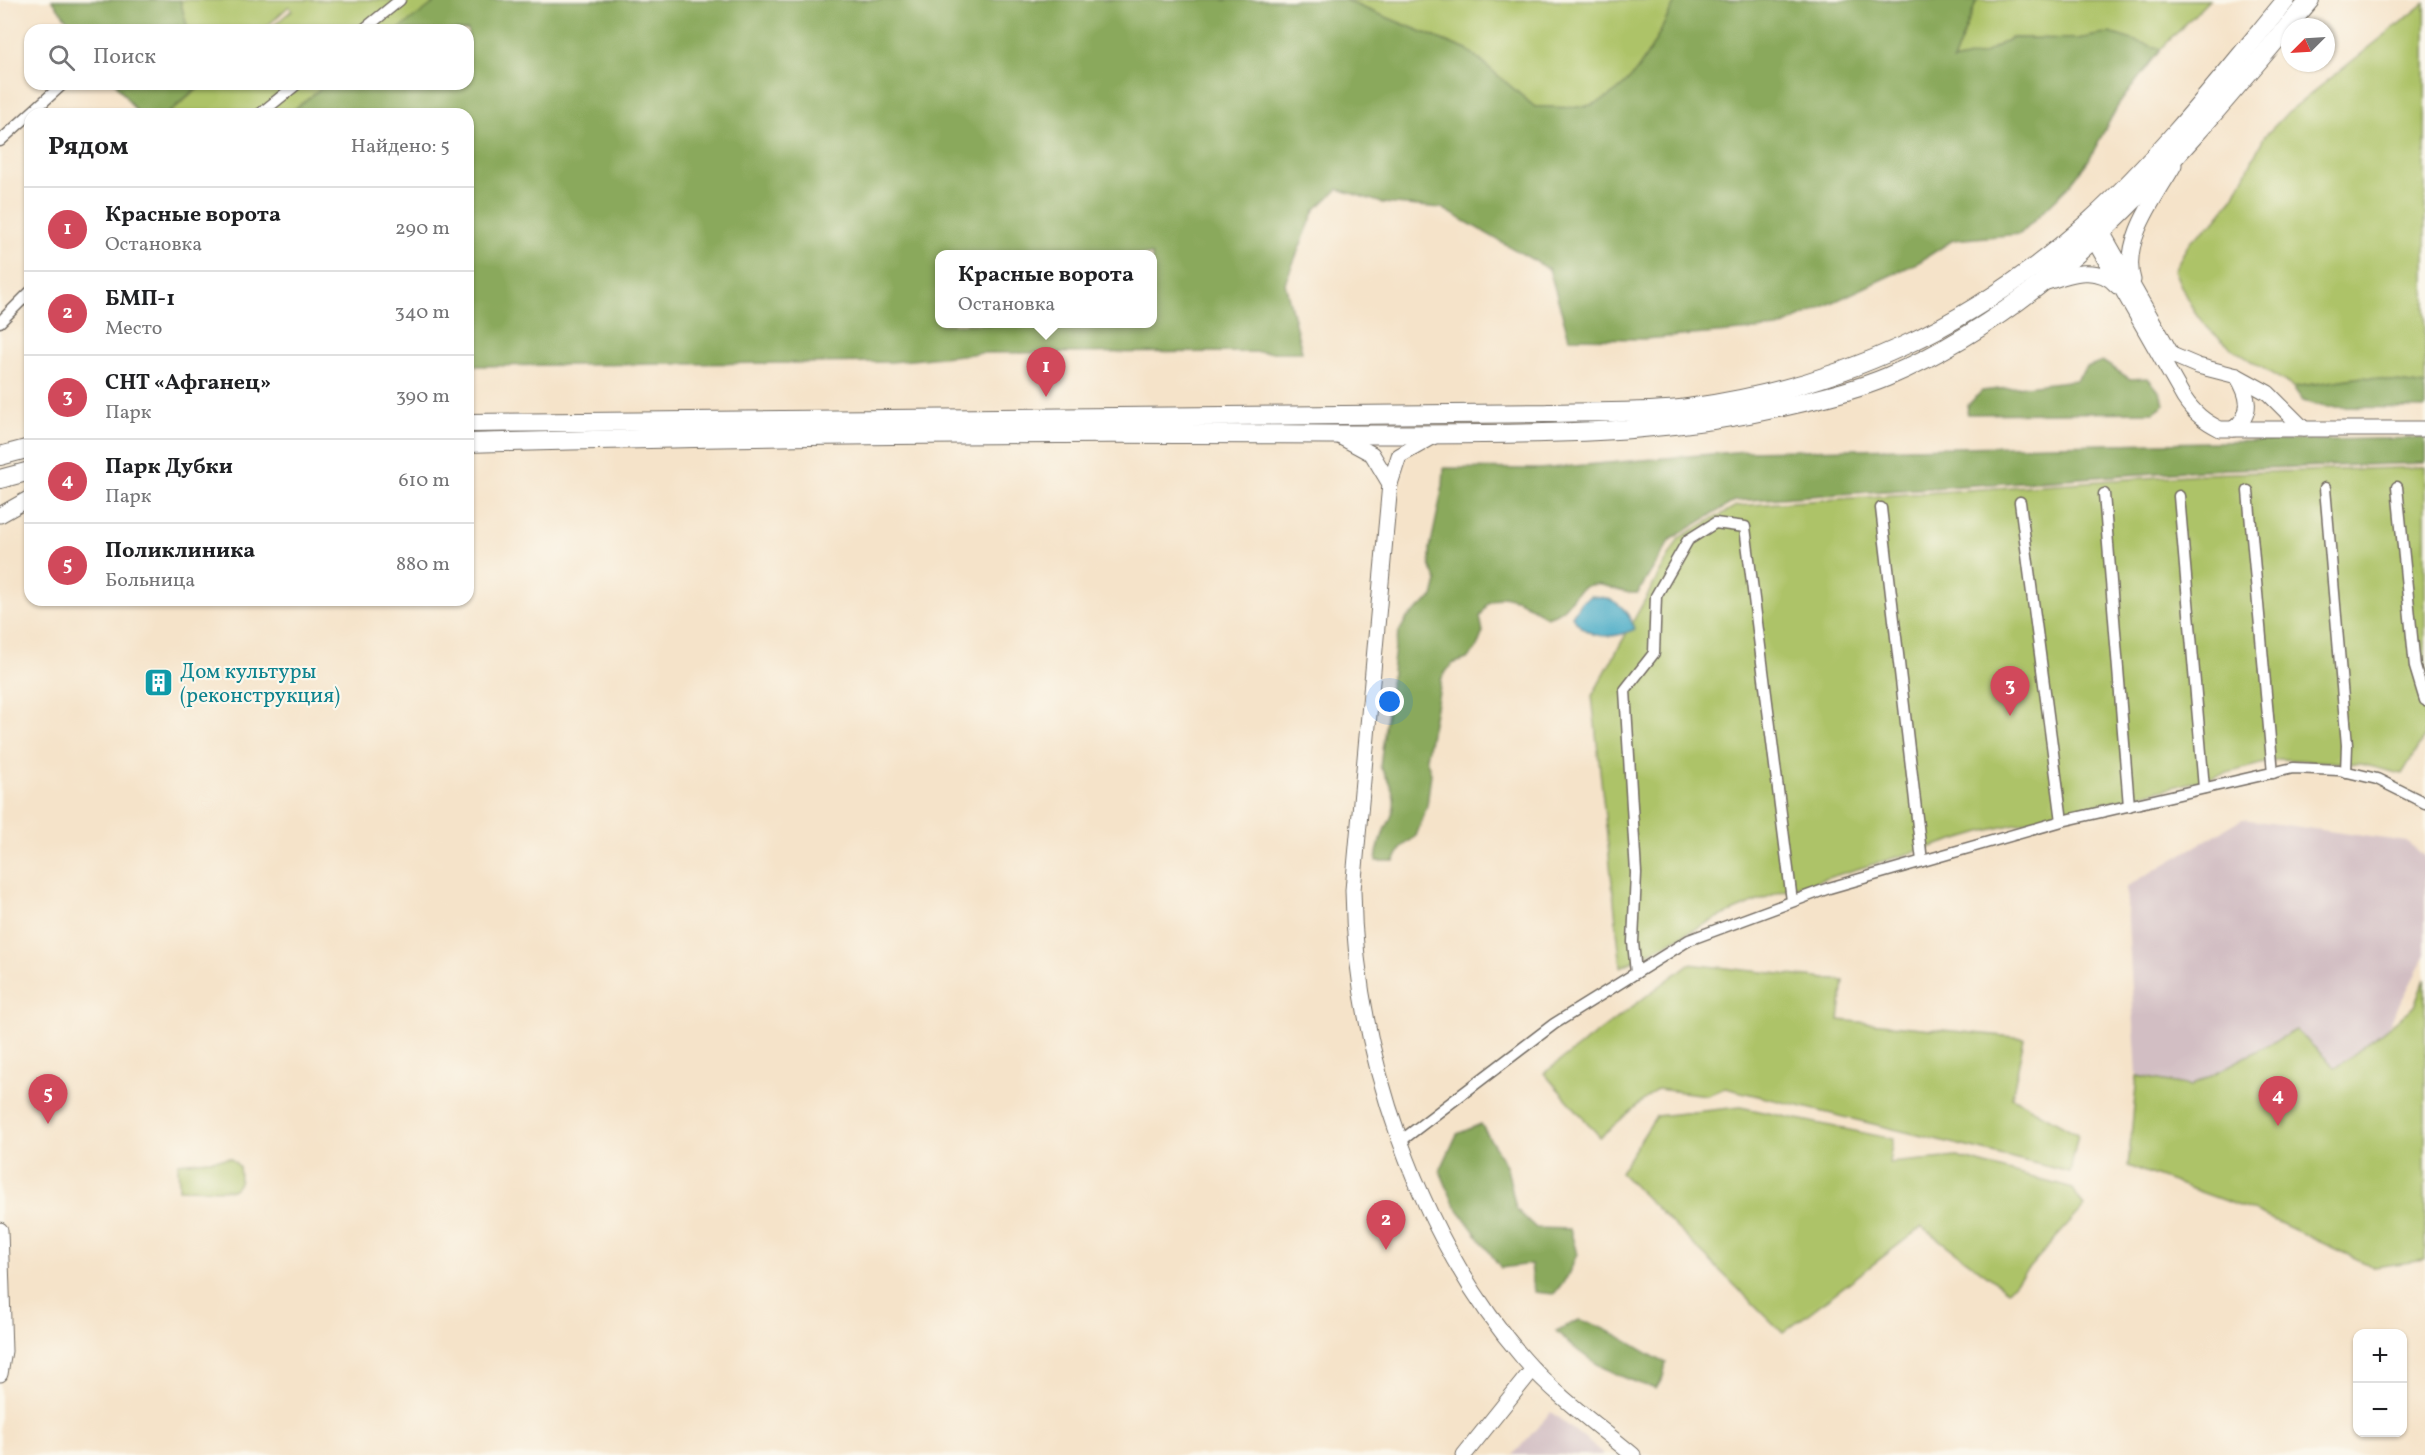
<!DOCTYPE html>
<html lang="ru">
<meta charset="utf-8">
<style>
:root{--surface:#fff;--page:#f6f6f6;--text:#202124;--muted:#757577;--line:#e0e0e0;--accent:#d1495b}
body{margin:0;font-family:Vollkorn,serif;background:var(--page);color:var(--text)}
.controls{position:absolute;right:18px;bottom:18px;display:grid;overflow:hidden;border-radius:12px;box-shadow:0 2px 4px #0004}
.controls button{width:54px;height:54px;display:grid;place-items:center;padding:0;border:0;border-bottom:2px solid var(--line);background:var(--surface);color:var(--text);font:30px sans-serif}
.compass{position:absolute;left:2281px;top:18px;width:54px;height:54px;border-radius:50%;background:var(--surface);box-shadow:0 2px 4px #0004;rotate:246deg}
.you{position:absolute;left:1390px;top:702px;width:21px;height:21px;margin:-15px;border:4px solid #fff;border-radius:50%;background:#1a73e8;box-shadow:0 0 0 9px #1a73e833}
.badge{display:grid;place-items:center;width:39px;height:39px;border-radius:50%;background:var(--accent);color:#fff;font-size:20px;font-weight:700}
.pin{position:absolute;translate:-50% -50px;filter:drop-shadow(0 2px 3px #0008)}
.pin::after{content:'';position:absolute;top:32px;width:21px;height:18px;background:inherit;clip-path:polygon(0 0,100% 0,50% 100%)}
.popup{position:absolute;left:935px;top:250px;width:222px;height:78px;box-sizing:border-box;display:grid;place-content:center;border-radius:12px;background:var(--surface);filter:drop-shadow(0 2px 4px #0005);font-size:20px;white-space:nowrap;color:var(--muted)}
.popup b{font-size:22px;color:var(--text)}
.popup::after{content:'';position:absolute;left:50%;top:100%;margin-left:-12px;border:12px solid transparent;border-top-color:var(--surface)}
.list{margin:0;padding:0;list-style:none}
h2{display:flex;justify-content:space-between;align-items:center;height:78px;margin:0;padding:0 24px;font-size:26px}
h2 small{font-size:20px;font-weight:400;color:var(--muted)}
.list li{display:grid;grid-template-columns:39px 1fr auto;gap:18px;align-items:center;box-sizing:border-box;height:84px;padding:0 24px;border-top:2px solid var(--line)}
.list b{display:block;font-size:22px;white-space:nowrap}
.list p{margin:0;font-size:20px;white-space:nowrap;color:var(--muted)}
.list em{font-size:20px;font-style:normal;color:var(--muted)}
.icon{flex:none;width:33px;height:33px;fill:none;stroke:currentColor;stroke-width:2;stroke-linecap:round;stroke-linejoin:round}
.map{position:relative;flex:none;width:2425px;height:1455px;overflow:hidden}
.search{position:absolute;background:var(--surface);box-shadow:0 2px 4px #0004;left:24px;top:24px;width:450px;height:66px;display:flex;align-items:center;gap:15px;box-sizing:border-box;padding:0 21px;border-radius:18px;color:var(--muted);font-size:22px}
.panel{position:absolute;background:var(--surface);box-shadow:0 2px 4px #0004;left:24px;top:108px;width:450px;height:498px;border-radius:18px}
.map>svg:first-child{display:block}
.industrial{fill:#d2bec3}
.green{fill:#adc368;stroke:#6c774a;stroke-width:1.5}
.forest{fill:#8aa95c;stroke:#5a6a44;stroke-width:1.5;fill-rule:evenodd}
.water{fill:#46aac6;stroke:#386a78;stroke-width:1.5}
.lines{fill:none;stroke-linecap:round;stroke-linejoin:round}
.street-casing{stroke:#726b62;stroke-width:13}
.secondary-casing{stroke:#726b62;stroke-width:17}
.highway-casing{stroke:#726b62;stroke-width:20}
.street{stroke:#fff;stroke-width:10}
.secondary{stroke:#fff;stroke-width:15}
.highway{stroke:#fff;stroke-width:18}
.labels{text-anchor:middle;stroke-width:4.5;stroke-linejoin:round;paint-order:stroke}
.culture-label{font-size:21px;fill:#0d838f;stroke:#fbf7ec;text-anchor:start}
</style>
<div class="map">
<svg width="2425" height="1455" viewBox="0 0 2425 1455">
<rect width="100%" height="100%" fill="#fbf7ec"/>
<filter id="ink" filterUnits="userSpaceOnUse"><feTurbulence type="fractalNoise" baseFrequency=".0167" numOctaves="2"/><feDisplacementMap in="SourceGraphic" scale="12" xChannelSelector="R" yChannelSelector="G"/><feConvolveMatrix kernelMatrix="1 2 1 2 8 2 1 2 1" color-interpolation-filters="sRGB"/></filter>
<filter id="wash" filterUnits="userSpaceOnUse"><feTurbulence type="fractalNoise" baseFrequency=".008" numOctaves="4" result="noise"/><feDisplacementMap in="SourceGraphic" scale="24" xChannelSelector="R" yChannelSelector="G"/><feGaussianBlur stdDeviation="1.35" result="paint"/><feColorMatrix in="noise" values="0 0 0 0 0 0 0 0 0 0 0 0 0 0 0 0 0 1.4 0 .05"/><feComposite in="paint" operator="in"/></filter>
<g filter="url(#wash)">
<rect width="100%" height="100%" fill="#f5e3c9"/>
<g class="industrial">
<path d="M2242 819 2407 842 2425 856V956L2387 1028 2336 1068 2296 1030 2191 1086 2137 1076 2126 887Z"/>
<path d="M1551 1412 1605 1455H1513Z"/>
</g>
<g class="green">
<path d="M180 0H453L413 30H268L292 10 289 6 263 30H188Z"/>
<path d="M1344 0H1676C1656 39 1637 90 1591 105 1575 110 1552 106 1535 107L1469 51Z"/>
<path d="M1977 0H2209L2161 49 2109 33 2078 39 2011 38 1983 54 1953 61Z"/>
<path d="M2425 3V386L2363 377 2293 387C2264 368 2230 351 2206 326 2191 310 2182 289 2174 270L2190 241 2214 222 2234 197 2264 137 2287 113Z"/>
<path d="M204 84H341L300 114H168Z"/>
<path d="M2425 467V736L2402 774 2361 764 2279 759 2194 782 1981 832 1777 893 1717 918 1621 967 1592 696 1679 538 1736 506 2202 474Z"/>
<path d="M1689 964 1844 981 1839 1020 2024 1038 2012 1097 2078 1134 2070 1172 1725 1088 1707 1095 1657 1089 1600 1137 1544 1073Z"/>
<path d="M2425 979V1260L2374 1267 2256 1212 2128 1166 2137 1076 2191 1086 2296 1030 2336 1068 2415 1006Z"/>
<path d="M1740 1107 1893 1139 1889 1163 1957 1157 2073 1189 2084 1207 2008 1291 1922 1227 1783 1333 1620 1172 1656 1116Z"/>
<path d="M230 1158 239 1166C240 1176 242 1184 232 1190L179 1189 178 1163Z"/>
</g>
<g class="forest">
<path d="M52 0H180L188 30H75Z"/>
<path d="M438 0H1344L1469 51 1535 107C1552 106 1575 110 1591 105 1637 90 1656 39 1676 0H1977L1953 61 1983 54 2011 38 2078 39 2110 33 2161 49 2119 104 2088 161 2069 186 2020 234 1953 240 1919 262 1778 328 1644 339 1569 338 1549 269 1442 208 1382 203 1338 189 1315 210 1285 283 1302 352 982 353 891 362 468 366V114H288L327 84H468V30H398ZM940 255H1152V324H940Z"/>
<path d="M116 84H201L167 114H138Z"/>
<path d="M2102 361 2130 379 2148 378 2158 390 2165 404 2154 412 1967 414 1968 405 1982 391 2076 380 2087 367Z"/>
<path d="M2363 377 2425 386V408L2325 407 2303 401 2293 387Z"/>
<path d="M2425 438V463L2201 470 1735 501 1671 539 1638 593C1620 596 1601 577 1583 588 1567 597 1572 609 1547 617L1519 600 1503 596 1488 603 1480 617 1483 632 1477 647 1467 659 1452 664 1442 677 1426 758 1431 773 1427 806 1416 836 1402 847 1394 861H1376C1379 819 1413 815 1380 767L1395 648 1399 632 1407 618 1433 597 1437 581 1430 566V548L1443 486 1444 468 1539 469 1746 451Z"/>
<path d="M1481 1124 1507 1167 1516 1209 1536 1228 1570 1229 1577 1254 1567 1277 1554 1294 1534 1292 1531 1264 1501 1268 1454 1204 1440 1171 1457 1134Z"/>
<path d="M1579 1320C1613 1328 1636 1349 1666 1363L1663 1377 1656 1389C1613 1375 1588 1363 1556 1331Z"/>
</g>
<path class="water" d="M1591 596C1616 597 1626 607 1635 629 1612 640 1587 640 1572 616L1581 602Z"/>
</g>
<g filter="url(#ink)">
<g class="lines">
<defs>
<g id="street">
<path d="M363 30 400 0"/>
<path d="M260 114 297 84"/>
<path d="M0 141 63 84"/>
<path d="M0 322 30 292"/>
<path d="M2397 487 2415 667 2425 700"/>
<path d="M2325 488 2347 745 2346 772"/>
<path d="M2248 491 2273 773"/>
<path d="M2104 494 2129 806"/>
<path d="M2179 496 2204 788"/>
<path d="M2020 502 2062 821"/>
<path d="M1881 508 1922 861"/>
<path d="M1636 973 1633 942 1636 873 1625 690 1654 653 1656 596 1688 540 1715 523 1745 527 1792 901"/>
<path d="M1402 1140 1554 1024 1689 940 1829 888 2062 821 2293 768 2339 770 2377 779 2425 803"/>
</g>
<g id="secondary">
<path d="M2094 223 2102 232 2172 355 2198 366 2237 376 2268 393 2304 429"/>
<path d="M2092 229 2094 240 2184 398C2194 413 2204 421 2220 429H2425"/>
<path d="M2133 280C2121 241 2156 197 2174 165"/>
<path d="M2047 282C2070 274 2099 264 2117 286"/>
<path d="M2233 429C2254 414 2249 396 2237 376"/>
<path d="M1337 435 1372 454 1390 484"/>
<path d="M1436 435 1399 456 1390 484 1353 890C1355 1051 1418 1237 1524 1359 1555 1395 1597 1425 1633 1455"/>
<path d="M0 515 30 498"/>
<path d="M0 1230 4 1351 0 1374"/>
<path d="M1464 1455 1533 1369"/>
</g>
<g id="highway">
<path d="M468 423 1547 413C1593 411 1642 414 1688 408 1843 387 1975 325 2091 220 2163 154 2224 75 2286 0"/>
<path d="M468 443C705 437 943 433 1181 434 1281 434 1381 435 1482 434 1589 433 1686 430 1791 405 1823 398 1856 390 1887 377 2068 299 2186 146 2310 0"/>
<path d="M0 456 30 448"/>
<path d="M0 479 30 471"/>
</g>
</defs>
<use href="#street" class="street-casing"/>
<use href="#secondary" class="secondary-casing"/>
<use href="#highway" class="highway-casing"/>
<use href="#street" class="street"/>
<use href="#secondary" class="secondary"/>
<use href="#highway" class="highway"/>
</g>
</g>
<defs>
<symbol id="building-square" viewBox="-11 -11 22 22"><rect x="-9" y="-9" width="18" height="18" rx="4" fill="#0f9aa8" stroke="#fbf7ec"/><path d="M-4-6H4V6H1V3H-1V6H-4ZM-2.5-4.3h1.7v1.8h-1.7ZM.8-4.3h1.7v1.8H.8ZM-2.5-1h1.7V.8h-1.7ZM.8-1h1.7V.8H.8Z" fill="#fff"/></symbol>
</defs>
<g fill-rule="evenodd">
<use href="#building-square" x="142" y="666" width="33" height="33"/>
</g>
<g class="labels">
<g class="culture-label">
<text x="180" y="678">Дом культуры<tspan x="180" dy="24">(реконструкция)</tspan></text>
</g>
</g>
</svg>
<div class="controls">
<button>+</button>
<button>−</button>
</div>
<svg class="compass" viewBox="-18 -18 36 36"><path d="M0-13l5 13h-10z" fill="#e53935"/><path d="M0 13l5-13h-10z" fill="#757577"/></svg>
<div class="you"></div>
<div class="pin badge" style="left:1046px;top:397px">1</div>
<div class="popup"><b>Красные ворота</b>Остановка</div>
<div class="pin badge" style="left:1386px;top:1250px">2</div>
<div class="pin badge" style="left:2010px;top:716px">3</div>
<div class="pin badge" style="left:2278px;top:1126px">4</div>
<div class="pin badge" style="left:48px;top:1124px">5</div>
<div class="search"><svg class="icon" aria-label="search" viewBox="0 0 24 24"><circle cx="10" cy="10" r="6"/><path d="M15 15l6 6"/></svg>Поиск</div>
<section class="panel">
<h2>Рядом<small>Найдено: 5</small></h2>
<ul class="list">
<li><span class="badge">1</span><div><b>Красные ворота</b><p>Остановка</p></div><em>290 m</em></li>
<li><span class="badge">2</span><div><b>БМП-1</b><p>Место</p></div><em>340 m</em></li>
<li><span class="badge">3</span><div><b>СНТ «Афганец»</b><p>Парк</p></div><em>390 m</em></li>
<li><span class="badge">4</span><div><b>Парк Дубки</b><p>Парк</p></div><em>610 m</em></li>
<li><span class="badge">5</span><div><b>Поликлиника</b><p>Больница</p></div><em>880 m</em></li>
</ul>
</section>
</div>
